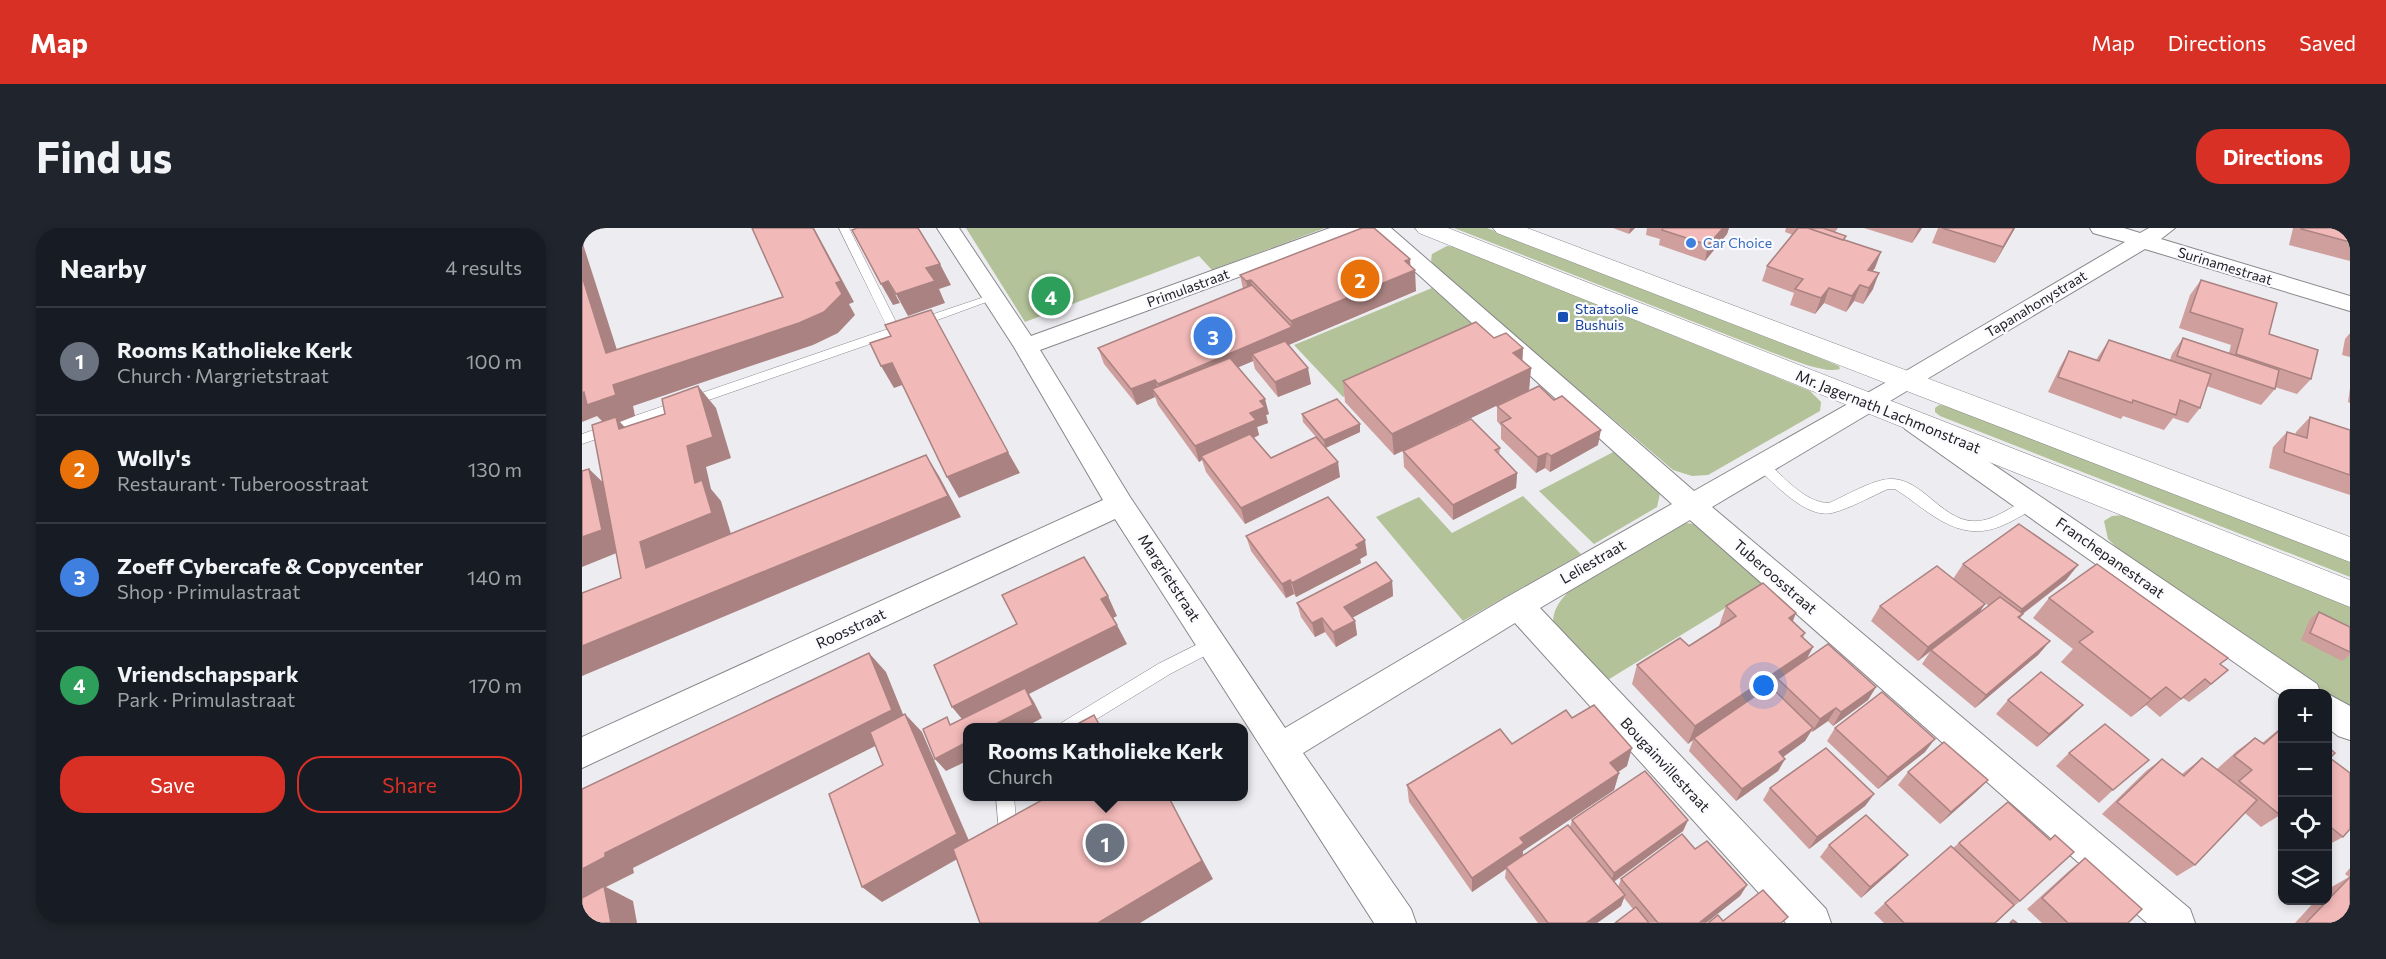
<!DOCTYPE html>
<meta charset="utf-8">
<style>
:root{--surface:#171b24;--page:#20242c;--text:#f1f3f6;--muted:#9ea1a6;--line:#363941;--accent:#d93025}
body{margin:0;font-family:Commissioner,sans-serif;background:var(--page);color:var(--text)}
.controls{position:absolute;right:18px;bottom:18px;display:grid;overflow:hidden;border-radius:12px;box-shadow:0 3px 9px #0003}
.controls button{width:54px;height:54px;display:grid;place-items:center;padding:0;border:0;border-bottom:2px solid var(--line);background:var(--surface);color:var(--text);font:30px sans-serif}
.you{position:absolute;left:1182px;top:458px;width:21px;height:21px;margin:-15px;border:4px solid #fff;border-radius:50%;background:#1a73e8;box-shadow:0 0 0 9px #1a73e833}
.badge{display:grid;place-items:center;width:39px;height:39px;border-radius:50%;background:var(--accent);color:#fff;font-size:20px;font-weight:700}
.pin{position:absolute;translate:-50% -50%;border:3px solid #fff;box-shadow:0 2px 6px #0006}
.popup{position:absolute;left:381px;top:495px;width:285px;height:78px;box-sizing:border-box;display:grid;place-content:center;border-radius:12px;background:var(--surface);filter:drop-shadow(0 2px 4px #0005);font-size:20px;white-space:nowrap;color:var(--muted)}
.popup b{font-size:22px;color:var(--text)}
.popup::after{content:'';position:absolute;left:50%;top:100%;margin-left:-12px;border:12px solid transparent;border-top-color:var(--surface)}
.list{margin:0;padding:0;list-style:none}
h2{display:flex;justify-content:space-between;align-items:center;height:78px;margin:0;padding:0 24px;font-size:26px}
h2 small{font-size:20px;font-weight:400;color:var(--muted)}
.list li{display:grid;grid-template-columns:39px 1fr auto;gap:18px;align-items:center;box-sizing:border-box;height:108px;padding:0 24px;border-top:2px solid var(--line)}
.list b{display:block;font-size:22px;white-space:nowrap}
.list p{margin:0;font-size:20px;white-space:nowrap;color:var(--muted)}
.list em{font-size:20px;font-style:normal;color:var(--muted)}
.actions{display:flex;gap:12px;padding:18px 24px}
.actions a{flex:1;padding:14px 0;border:2px solid var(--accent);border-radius:24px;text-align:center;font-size:21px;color:var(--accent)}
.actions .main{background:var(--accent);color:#fff}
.icon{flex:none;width:33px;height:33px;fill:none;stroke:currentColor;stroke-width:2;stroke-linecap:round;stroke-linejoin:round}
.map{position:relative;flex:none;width:1768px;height:695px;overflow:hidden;border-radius:24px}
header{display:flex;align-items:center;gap:36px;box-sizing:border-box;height:84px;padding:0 30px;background:var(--accent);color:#fff}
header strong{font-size:28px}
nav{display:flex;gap:33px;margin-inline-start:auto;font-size:21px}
.intro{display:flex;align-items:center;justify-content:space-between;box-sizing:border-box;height:144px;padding:0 36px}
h1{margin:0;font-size:42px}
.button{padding:15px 27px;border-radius:24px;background:var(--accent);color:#fff;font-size:21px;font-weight:700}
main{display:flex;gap:36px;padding:0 36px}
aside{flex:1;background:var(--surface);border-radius:24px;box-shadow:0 3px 9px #0003}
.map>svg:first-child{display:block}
.green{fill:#b3c299}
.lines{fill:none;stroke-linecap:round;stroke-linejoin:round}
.service-casing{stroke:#88888c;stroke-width:1}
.minor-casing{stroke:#88888c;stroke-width:2}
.secondary-casing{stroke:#88888c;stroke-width:1}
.service{fill:#fff;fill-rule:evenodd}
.minor{fill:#fff;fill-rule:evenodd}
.secondary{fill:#fff;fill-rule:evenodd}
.wall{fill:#cf9f9e}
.shaded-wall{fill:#a98281}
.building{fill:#f1b9b8;stroke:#a98281;stroke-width:1.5}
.shop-dot{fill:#3f7fe0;stroke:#fafaff;stroke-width:2}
.transit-dot{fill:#1a4fb4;stroke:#fafaff;stroke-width:2}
.labels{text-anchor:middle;stroke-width:4.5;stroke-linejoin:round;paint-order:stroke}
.far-shop-label{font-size:14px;fill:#366cbe;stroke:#fafaff;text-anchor:start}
.far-street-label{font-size:14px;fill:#212122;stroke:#fafaff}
.far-transit-label{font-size:14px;fill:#164399;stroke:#fafaff;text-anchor:start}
.street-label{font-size:15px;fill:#212122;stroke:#fafaff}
</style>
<header>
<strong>Map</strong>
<nav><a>Map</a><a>Directions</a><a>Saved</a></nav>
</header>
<div class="intro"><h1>Find us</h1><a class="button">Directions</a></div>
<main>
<aside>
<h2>Nearby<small>4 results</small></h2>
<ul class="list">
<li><span class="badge" style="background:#6b7280">1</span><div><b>Rooms Katholieke Kerk</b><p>Church · Margrietstraat</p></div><em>100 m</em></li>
<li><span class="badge" style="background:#e8710a">2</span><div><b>Wolly's</b><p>Restaurant · Tuberoosstraat</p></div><em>130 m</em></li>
<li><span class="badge" style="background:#3f7fe0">3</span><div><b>Zoeff Cybercafe &amp; Copycenter</b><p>Shop · Primulastraat</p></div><em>140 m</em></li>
<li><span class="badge" style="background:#2e9e5b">4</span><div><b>Vriendschapspark</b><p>Park · Primulastraat</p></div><em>170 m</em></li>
</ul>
<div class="actions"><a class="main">Save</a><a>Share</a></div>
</aside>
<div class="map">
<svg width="1768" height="695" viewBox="0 0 1768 695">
<rect width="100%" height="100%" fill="#edecf1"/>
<g class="green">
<path d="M384 0H743L630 42 617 28 443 94Z"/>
<path d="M872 0H905L1132 86 1257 138 1258 141C1243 146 1210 131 1194 126Z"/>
<path d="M865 18 873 19 1228 163 1239 174 1238 183 1126 247 1110 248 1091 242 852 39 849 32 850 26Z"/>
<path d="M850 60 903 106 761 169 712 117Z"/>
<path d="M1357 177 1367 178 1768 331V349L1358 188 1353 184V180Z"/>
<path d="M1035 222 1079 261 1075 279 1012 316 957 263Z"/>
<path d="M941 268 999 326 881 393 794 289 837 269 870 305Z"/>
<path d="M1543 287 1768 374V483L1537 322 1526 311 1522 293 1530 288Z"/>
<path d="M1103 295 1114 296 1189 352 1024 453 971 395C971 382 977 374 986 364Z"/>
</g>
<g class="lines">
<defs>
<g id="service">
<path d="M257 0H267L316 98 408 67 412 65 418 69 320 105 318 108H311L0 216V206L306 101Z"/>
<path d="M1180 232 1185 234C1201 248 1223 275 1247 275 1263 268 1290 252 1307 251 1339 249 1358 290 1389 293 1412 295 1428 277 1449 271L1456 276 1454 280C1442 286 1430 294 1417 299 1374 315 1346 282 1313 261H1306C1288 269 1269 280 1250 285 1224 291 1193 256 1175 240L1173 237 1175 234Z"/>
<path d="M630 409 636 411 638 416 636 421 588 446 500 500H477L479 495 576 436Z"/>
<path d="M414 568H432L435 605 432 611 426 614 420 611 417 605Z"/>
</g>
<g id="minor">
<path d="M355 0H377L449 108 748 0H779L776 5 458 122 548 269 703 500 925 369 1090 276 785 0H809L1112 263 1317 147 1543 14 1511 5 1508 0H1542L1558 5 1567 0H1593L1579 11 1768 68V83L1563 21 1130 279 1608 681 1613 695H1565L1108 292 958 380 1244 681 1249 695H1204L933 395 721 525 829 681 834 695H792L533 291 0 540V509L521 272 432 119Z"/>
<path d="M1332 186 1341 189 1735 456 1739 466H1700V468L1323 201 1319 195 1323 189Z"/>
<path d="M1746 466 1768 478V512L1756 508 1746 500Z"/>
</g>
<g id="secondary">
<path d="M833 0H866L1768 352V379L837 5Z"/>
<path d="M911 0H945L1768 309V334L915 5Z"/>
</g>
</defs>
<use href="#service" class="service-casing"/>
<use href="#minor" class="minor-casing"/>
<use href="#secondary" class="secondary-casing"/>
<use href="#service" class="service"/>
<use href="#minor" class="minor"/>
<use href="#secondary" class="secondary"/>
</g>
<g class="wall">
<path d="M1031 0H1053L1047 6Z"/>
<path d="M1065 0H1147L1145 6 1123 33 1077 17 1078 11 1064 7Z"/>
<path d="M1204 0H1256L1253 4 1293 40 1290 43 1291 61 1281 76 1272 73 1264 84 1242 75 1233 86 1208 77 1212 65 1180 53 1185 38 1211 7 1203 4Z"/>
<path d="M1282 0H1340L1330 15Z"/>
<path d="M1356 0H1433L1413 35 1350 15Z"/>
<path d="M1711 0H1768V33L1707 17Z"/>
<path d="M828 37 834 63 706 117 729 156 696 169 673 141 671 133 656 139 687 186 684 187 686 195 675 199 677 207 672 210 689 230 734 209 721 194 720 186 778 204 744 220 758 249 663 296 624 244 620 232 617 234 576 177 573 169 555 177 522 136 516 120 661 61 658 47Z"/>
<path d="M1619 52 1687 106 1729 151 1715 166 1693 159V161L1679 177 1625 158 1618 180 1606 195 1591 190 1582 202 1541 188 1539 191 1466 164 1478 139 1487 123 1514 132 1527 112 1588 132 1590 126 1601 110 1647 125 1649 117 1597 100 1608 67Z"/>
<path d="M1768 105V129L1760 127 1763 111Z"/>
<path d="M912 110 941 120 940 133 949 140 947 162 812 227 763 174 761 153Z"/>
<path d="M1768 160V175L1766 174Z"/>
<path d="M915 178 1016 217 968 244 963 240 954 245 919 211V198L915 193Z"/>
<path d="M1728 189 1768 202V267L1687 240 1691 219 1705 204 1713 207 1714 204Z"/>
<path d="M918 220 917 227 935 245 934 260 871 292 822 239 821 223Z"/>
<path d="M664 308 785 327 778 331 779 335 714 369 712 366 704 370 669 323Z"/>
<path d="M1381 336 1496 337 1484 352 1441 386 1438 390 1468 413 1456 427 1393 480 1340 436 1348 424 1336 433 1289 393 1298 378 1403 376 1397 385 1407 378 1371 351Z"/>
<path d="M810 353 811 368 770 390 773 393 775 407 754 419 743 404 733 409 719 389 715 375Z"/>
<path d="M1467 370 1638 436 1646 442 1607 474 1601 470 1578 489 1564 477 1549 489 1479 434 1491 421 1451 390Z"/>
<path d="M1144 378 1214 385 1211 393 1223 405 1221 410 1231 419 1224 431 1294 459 1286 472 1251 498 1246 493 1230 504 1229 503 1223 513 1201 529 1203 531 1196 543 1154 573 1107 523 1111 512 1106 516 1050 456 1055 437 1107 418 1138 399 1137 398Z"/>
<path d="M1737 384 1768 399V427L1760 433 1719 412 1728 391Z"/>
<path d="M1426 472 1488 490 1455 519 1414 486Z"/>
<path d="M990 490 1045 538 1036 544 1037 545 1032 562 941 623V628L988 599 990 592H1106L1101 603 1032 654 1036 659 1039 651 1113 621 1165 657 1158 668 1124 695H1033L1051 681 1042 670 1039 678 1015 695H956L923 650 924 641 890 664 827 574 825 557 930 516Z"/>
<path d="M1701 498V589L1698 587 1679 599 1663 585 1613 637 1595 648 1520 586 1564 543 1580 531 1600 546 1620 530 1652 555 1635 541 1655 523 1673 510 1680 515Z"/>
<path d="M1253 500 1343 524 1296 561 1245 513Z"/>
<path d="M1746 519 1761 609 1746 617Z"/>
<path d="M1487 525 1531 562 1517 575 1474 538Z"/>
<path d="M1326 544 1406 552 1394 564 1358 596 1316 557Z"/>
<path d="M1188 560 1292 566 1283 578 1227 621 1181 572Z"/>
<path d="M1377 615 1438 673 1413 695H1302L1292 685 1303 675Z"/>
<path d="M1247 617 1315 638 1279 670 1238 629Z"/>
<path d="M1503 630 1546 695H1460L1445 681 1488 642Z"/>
<path d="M1768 640V695H1713L1734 672H1746V661L1767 649 1763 646Z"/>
</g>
<g class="shaded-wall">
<path d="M0 0H21L0 6Z"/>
<path d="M231 0H232L272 74 267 76 273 87 256 105 231 117 51 178 53 188 38 194 53 210 25 198 15 188 0 194V165L31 157 254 55Z"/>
<path d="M1048 0H1053L1047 6Z"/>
<path d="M1141 0H1147L1145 6 1123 33 1126 17Z"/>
<path d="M1337 0H1340L1330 15Z"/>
<path d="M1432 0H1433L1413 35 1421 19Z"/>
<path d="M0 13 43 147 24 125 0 48Z"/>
<path d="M1299 24 1293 40 1280 57 1286 42Z"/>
<path d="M828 31 829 44 833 42 834 63 674 131 670 126 671 133 581 172 576 156 710 99 709 93Z"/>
<path d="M358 36 369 57 357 61 363 75 326 88 314 66 344 40Z"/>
<path d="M1297 45 1291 61 1281 76 1287 60Z"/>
<path d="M669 52 673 73 669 75 664 53Z"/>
<path d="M306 53 318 75 311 77 299 56Z"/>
<path d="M1278 57 1272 73 1264 84 1270 68Z"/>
<path d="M1247 60 1242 75 1233 86 1239 70Z"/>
<path d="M941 120 940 142 931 125Z"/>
<path d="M310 135 323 156 312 160 299 138Z"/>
<path d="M726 140 729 156 696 169 693 154Z"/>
<path d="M949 140 947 162 812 227 810 206Z"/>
<path d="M573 152 578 167 570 161 573 169 555 177 549 161Z"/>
<path d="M116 158 134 180 149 230 124 239 129 261 139 273 149 306 64 340 58 314 113 255 105 218Z"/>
<path d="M683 171 687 186 684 187 686 195 675 199 677 207 622 232 619 228 620 232 617 234 613 218 668 185 678 173Z"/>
<path d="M778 196V204L743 220 742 212Z"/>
<path d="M1019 202 1016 217 968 244 969 228Z"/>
<path d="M426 224 438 245 377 270 365 249Z"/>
<path d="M965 225 963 240 954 245 956 229Z"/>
<path d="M344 227 357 248 379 289 0 448V418Z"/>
<path d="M756 234 758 249 663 296 659 280Z"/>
<path d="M7 241 29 262 42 322 0 339V309Z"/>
<path d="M935 245 934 260 871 292V277Z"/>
<path d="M783 312 785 327 778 331 779 335 714 369 710 355Z"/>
<path d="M1496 337 1484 352 1440 386H1441L1430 400 1429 395 1440 381Z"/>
<path d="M708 352 712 366 704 370 700 356Z"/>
<path d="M810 353 811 368 764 393 762 379Z"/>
<path d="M526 368 535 388 529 391 519 371Z"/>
<path d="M1403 376 1393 391 1349 422 1336 433 1346 419Z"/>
<path d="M1214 385 1205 405 1207 390Z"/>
<path d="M740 390 743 404 733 409 730 395Z"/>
<path d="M773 393 775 407 754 419 751 404Z"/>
<path d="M535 397 545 416 447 466 452 474 460 490 442 500H406L385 497 370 479Z"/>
<path d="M1468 413 1456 427 1393 480 1404 467Z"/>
<path d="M1231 419 1221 438 1196 451 1193 457 1113 511 1112 510 1111 512 1106 516 1113 498Z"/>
<path d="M287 425 304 444 327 501 51 640 52 645 24 659 51 673 55 695H29L0 671V641Z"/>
<path d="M1646 442 1624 461 1607 474 1629 456Z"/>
<path d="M1294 459 1286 472 1251 498 1259 484Z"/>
<path d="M1584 459 1564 477 1549 489 1569 471Z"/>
<path d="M1501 477 1488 490 1455 519 1467 506Z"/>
<path d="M1254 480 1246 493 1230 504 1238 491Z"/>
<path d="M323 486 340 504 391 622 300 674 280 659Z"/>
<path d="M1231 500 1223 513 1190 537 1197 524Z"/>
<path d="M1353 511 1343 524 1296 561 1306 549Z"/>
<path d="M385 514V533L364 543 353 531Z"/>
<path d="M1050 520 1045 538 1024 552 1028 535Z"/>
<path d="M1203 531 1196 543 1154 573 1160 561Z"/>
<path d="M1037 545 1032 562 941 623 940 631 924 639V641L890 664V650L938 610Z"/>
<path d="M1406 552 1394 564 1358 596 1369 584Z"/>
<path d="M1292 566 1283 578 1227 621 1235 609Z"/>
<path d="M586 568 631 651 558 695H516Z"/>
<path d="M1106 592 1101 603 1028 656 1032 645Z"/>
<path d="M1326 627 1315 638 1279 670 1288 659Z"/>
<path d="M1165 657 1158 668 1124 695H1117Z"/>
<path d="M1043 667 1039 678 1015 695H1004Z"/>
</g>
<g class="building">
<path d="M170 0H231L259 53 254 55 260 66 242 84 217 95 31 157 34 167 5 177 2 164 0 165V48L24 125 201 69Z"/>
<path d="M275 0H336L358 36 344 40 353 53 314 66 306 53 299 56 270 2Z"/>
<path d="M780 0H792L828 31 823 33 833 42 709 93 669 52 664 53 658 47Z"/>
<path d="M1081 0H1141L1126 17 1080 2Z"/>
<path d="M1216 0H1226L1299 24 1286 42 1297 45 1287 60 1278 57 1270 68 1247 60 1239 70 1213 61 1221 51 1185 38Z"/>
<path d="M1226 0H1241L1264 8 1261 12Z"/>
<path d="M1360 0H1432L1421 19Z"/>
<path d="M1719 0H1768V14L1719 1Z"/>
<path d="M1619 52 1695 75 1687 106 1736 122 1729 151 1654 126 1661 101 1608 84Z"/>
<path d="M670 57 710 99 576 156 573 152 549 161 516 120Z"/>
<path d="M349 82 426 224 365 249 310 135 299 138 288 115 309 108 303 97Z"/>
<path d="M894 94 912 110 924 105 941 120 931 125 949 140 810 206 761 153Z"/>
<path d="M1601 110 1697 142 1693 161 1595 128Z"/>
<path d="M1527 112 1629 146 1618 180 1598 172 1594 187 1551 172 1550 175 1476 149 1487 123 1517 133Z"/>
<path d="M703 113 726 140 693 154 670 126Z"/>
<path d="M648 130 683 171 678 173 683 179 668 185 674 192 613 218 570 161Z"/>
<path d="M116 158 131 209 105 218 113 255 120 252 130 285 58 314 64 340 344 227 366 268 0 418V365L39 350 10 197 34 189 37 201 83 186 80 171Z"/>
<path d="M957 158 972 172 980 168 1019 202 969 228 965 225 956 229 919 195 929 190 915 178Z"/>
<path d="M755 171 778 196 742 212 720 186Z"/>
<path d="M1728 189 1768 202V247L1702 224 1705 204 1725 210Z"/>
<path d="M889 191 918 220 913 222 935 245 871 277 821 223Z"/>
<path d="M668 206 689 230 734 209 756 234 659 280 619 228Z"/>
<path d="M7 241 20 302 0 309V243Z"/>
<path d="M746 269 783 312 774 317 777 320 710 355 708 352 700 356 664 308Z"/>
<path d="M1437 296 1496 337 1440 381 1381 336Z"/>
<path d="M502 329 526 368 519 371 535 397 370 479 352 437 435 396 420 367Z"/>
<path d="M794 334 810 353 762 379 773 393 751 404 740 390 730 395 715 375Z"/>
<path d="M1515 336 1646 430 1638 436 1646 442 1629 456 1623 451 1599 471 1584 459 1569 471 1497 414 1511 404 1467 370Z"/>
<path d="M1355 338 1403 376 1346 419 1298 378Z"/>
<path d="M1181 355 1214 385 1207 390 1223 405 1219 408 1231 419 1113 498 1055 437 1098 410 1107 418 1154 388 1144 378Z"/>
<path d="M1418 369 1441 386 1436 389 1468 413 1404 467 1349 422Z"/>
<path d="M1737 384 1768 399V424L1728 405Z"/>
<path d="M1246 416 1294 459 1259 484 1254 480 1238 491 1196 451Z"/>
<path d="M287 425 310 482 23 625V629L0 641V561Z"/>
<path d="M1459 444 1501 477 1467 506 1426 472Z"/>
<path d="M1188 458 1231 500 1197 524 1203 531 1160 561 1112 510Z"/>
<path d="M443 460 451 477 406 500H385V514L353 531 341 501 365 489 368 497Z"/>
<path d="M1300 464 1353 511 1306 549 1253 500Z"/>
<path d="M1012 477 1050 520 1028 535 1037 545 938 610 942 615 890 650 825 557 918 501 930 516 984 482 990 490Z"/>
<path d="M323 486 375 606 280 659 247 566 301 537 288 504Z"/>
<path d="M512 487 519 500H488Z"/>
<path d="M1523 496 1567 532 1531 562 1487 525Z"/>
<path d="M1701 499V585L1698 587 1657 553 1670 542 1652 528 1673 510 1682 516Z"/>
<path d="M1362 514 1406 552 1369 584 1326 544Z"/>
<path d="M1746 519 1753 525 1748 530 1768 545V601L1761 609 1746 597Z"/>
<path d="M1244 520 1292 566 1235 609 1188 560Z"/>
<path d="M1620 530 1675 572 1613 637 1535 574 1580 531 1602 548Z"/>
<path d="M1063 543 1106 592 1032 645 990 592Z"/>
<path d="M461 568H586L620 633 516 695H398L371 621 462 571Z"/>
<path d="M1426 574 1468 612 1473 607 1492 624 1438 673 1377 615Z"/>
<path d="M1284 587 1326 627 1288 659 1247 617Z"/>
<path d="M986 597 1043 667 1004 695H966L924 639Z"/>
<path d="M1100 606 1113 621 1125 613 1165 657 1117 695H1076L1039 651Z"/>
<path d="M1369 618 1432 677 1413 695H1322L1303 675Z"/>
<path d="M1503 630 1560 681 1546 695H1486L1460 670Z"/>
<path d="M1768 649V695H1724Z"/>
<path d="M22 658 29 695H0V670Z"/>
<path d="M1181 662 1206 689 1199 695H1126L1136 687 1141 693Z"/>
<path d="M1054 679 1067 695H1033Z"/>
<path d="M1431 692 1435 695H1428Z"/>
</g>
<circle class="shop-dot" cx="1109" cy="15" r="6"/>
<rect class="transit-dot" x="975" y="83" width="12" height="12" rx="3"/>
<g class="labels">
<g class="far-shop-label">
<text x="1121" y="20">Car Choice</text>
</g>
<g class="far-street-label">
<text transform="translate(1643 38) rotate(17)" y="5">Surinamestraat</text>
<text transform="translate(606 60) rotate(-20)" y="5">Primulastraat</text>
<text transform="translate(1454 76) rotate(-31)" y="5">Tapanahonystraat</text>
</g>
<g class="far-transit-label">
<text x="993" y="86">Staatsolie<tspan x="993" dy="16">Bushuis</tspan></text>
</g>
<g class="street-label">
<text transform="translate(1306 184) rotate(22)" y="5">Mr. Jagernath Lachmonstraat</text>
<text transform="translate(1528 330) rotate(35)" y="5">Franchepanestraat</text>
<text transform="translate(1011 334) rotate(-30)" y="5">Leliestraat</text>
<text transform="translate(1193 349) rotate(41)" y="5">Tuberoosstraat</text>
<text transform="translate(587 350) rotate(57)" y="5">Margrietstraat</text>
<text transform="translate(269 401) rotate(-25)" y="5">Roosstraat</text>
<text transform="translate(1083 537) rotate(47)" y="5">Bougainvillestraat</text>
</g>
</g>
</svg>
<div class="controls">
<button>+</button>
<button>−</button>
<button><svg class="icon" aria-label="locate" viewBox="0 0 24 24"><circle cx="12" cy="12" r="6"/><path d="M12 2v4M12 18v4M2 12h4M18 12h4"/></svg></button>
<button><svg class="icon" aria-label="layers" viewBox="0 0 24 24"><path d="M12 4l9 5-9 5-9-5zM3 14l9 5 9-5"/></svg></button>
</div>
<div class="you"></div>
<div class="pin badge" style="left:523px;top:615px;background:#6b7280">1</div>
<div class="popup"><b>Rooms Katholieke Kerk</b>Church</div>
<div class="pin badge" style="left:778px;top:51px;background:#e8710a">2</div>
<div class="pin badge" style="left:631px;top:108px;background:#3f7fe0">3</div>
<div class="pin badge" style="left:469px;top:68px;background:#2e9e5b">4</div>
</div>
</main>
